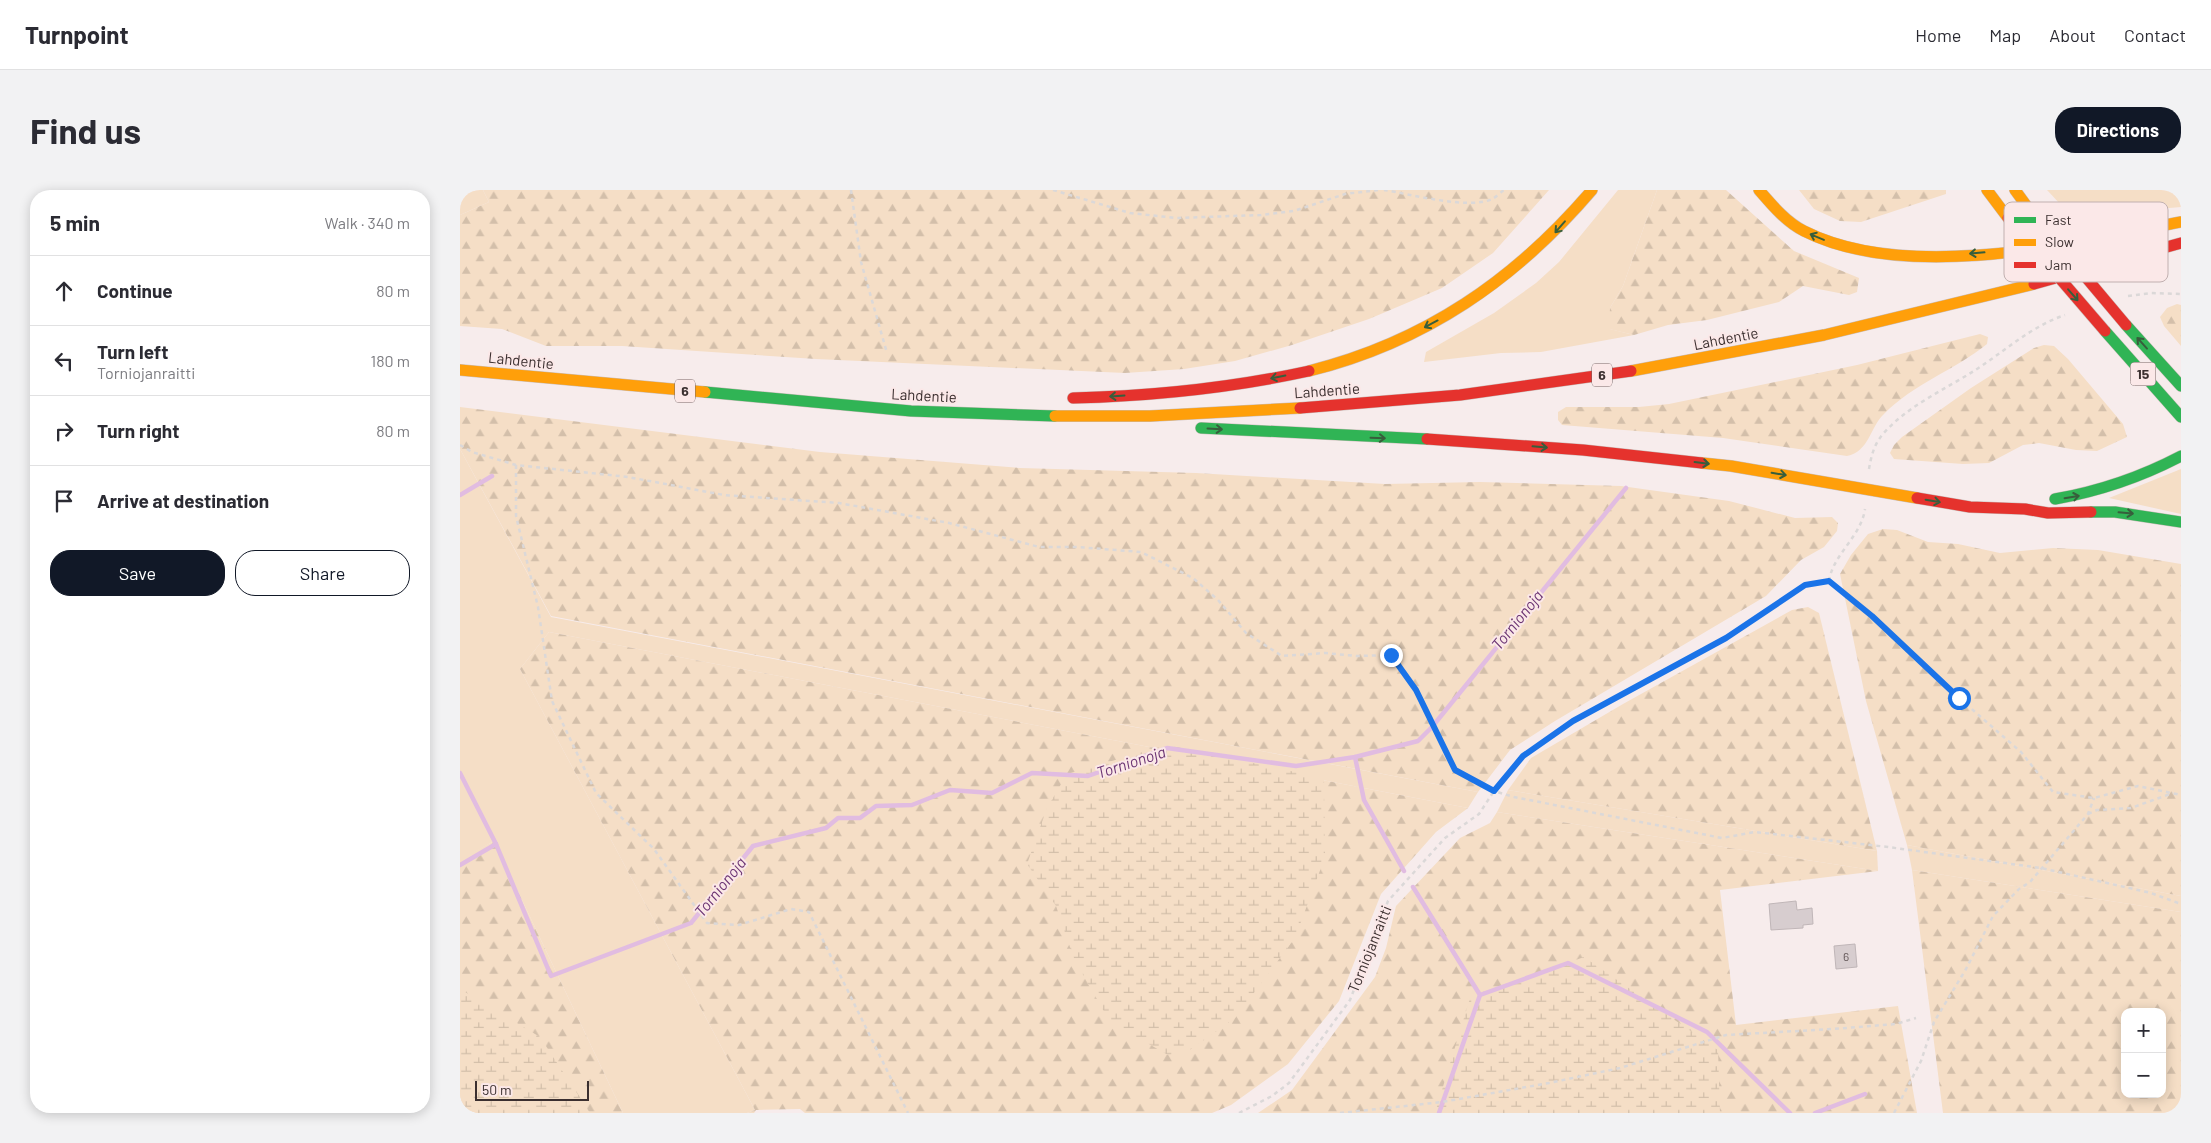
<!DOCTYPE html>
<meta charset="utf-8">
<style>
:root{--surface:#fff;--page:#f2f2f3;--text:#2b2b33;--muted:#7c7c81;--line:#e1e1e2;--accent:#111827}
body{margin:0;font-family:Barlow,sans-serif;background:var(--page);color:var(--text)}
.controls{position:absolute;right:15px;bottom:15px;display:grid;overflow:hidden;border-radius:10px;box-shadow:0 2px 12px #0003}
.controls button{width:45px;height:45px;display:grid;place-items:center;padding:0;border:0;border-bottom:1px solid var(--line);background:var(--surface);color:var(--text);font:25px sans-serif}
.scale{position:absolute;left:15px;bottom:12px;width:114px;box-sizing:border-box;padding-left:5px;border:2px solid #3b2f2f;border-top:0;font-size:14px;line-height:18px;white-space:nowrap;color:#3b2f2f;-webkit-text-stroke:4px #fbe8e8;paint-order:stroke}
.stop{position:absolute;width:15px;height:15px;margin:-11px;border:4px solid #1a73e8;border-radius:50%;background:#fff}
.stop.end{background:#1a73e8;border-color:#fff;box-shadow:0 1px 5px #0008}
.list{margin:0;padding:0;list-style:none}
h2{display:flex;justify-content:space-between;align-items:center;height:65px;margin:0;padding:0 20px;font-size:21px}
h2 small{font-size:16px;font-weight:400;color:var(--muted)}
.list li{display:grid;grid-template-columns:32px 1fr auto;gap:15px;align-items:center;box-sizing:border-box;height:70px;padding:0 20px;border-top:1px solid var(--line)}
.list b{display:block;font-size:19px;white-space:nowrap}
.list p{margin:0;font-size:16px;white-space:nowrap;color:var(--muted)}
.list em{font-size:16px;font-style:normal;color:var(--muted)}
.actions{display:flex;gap:10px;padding:15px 20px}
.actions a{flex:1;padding:11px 0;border:1px solid var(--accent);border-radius:20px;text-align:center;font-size:18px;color:var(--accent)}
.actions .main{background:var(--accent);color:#fff}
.icon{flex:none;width:28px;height:28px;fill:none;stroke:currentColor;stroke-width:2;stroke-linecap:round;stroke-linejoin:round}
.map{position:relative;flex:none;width:1721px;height:923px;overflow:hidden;border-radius:20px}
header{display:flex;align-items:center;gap:30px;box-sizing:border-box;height:70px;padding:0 25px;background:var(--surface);border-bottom:1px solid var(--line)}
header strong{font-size:24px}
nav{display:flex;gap:28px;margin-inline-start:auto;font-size:18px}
.intro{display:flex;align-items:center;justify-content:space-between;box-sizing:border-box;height:120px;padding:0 30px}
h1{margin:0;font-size:35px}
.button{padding:12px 22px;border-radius:20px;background:var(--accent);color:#fff;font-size:18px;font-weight:700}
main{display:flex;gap:30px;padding:0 30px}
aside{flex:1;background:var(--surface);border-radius:20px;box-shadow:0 2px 12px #0003}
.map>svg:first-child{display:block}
.green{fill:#f5dec6}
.forest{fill:url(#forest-firs);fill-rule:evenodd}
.wetland{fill:url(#wetland-marsh)}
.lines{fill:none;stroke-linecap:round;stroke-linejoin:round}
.stream{stroke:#e1bce1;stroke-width:4.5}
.building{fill:#d7cdcf;stroke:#c0b6b8}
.fast-casing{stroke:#c9bdb9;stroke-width:12}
.slow-casing{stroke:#c9bdb9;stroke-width:12}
.jam-casing{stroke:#c9bdb9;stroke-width:12}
.path{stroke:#dbd8d8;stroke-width:2.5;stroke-dasharray:4 4;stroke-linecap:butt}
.fast{stroke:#30b455;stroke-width:11}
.slow{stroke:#ff9f0a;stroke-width:11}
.jam{stroke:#e5322d;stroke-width:11}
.jam-bridge-casing{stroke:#c9bdb9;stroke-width:12;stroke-linecap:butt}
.jam-bridge{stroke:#e5322d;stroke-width:11}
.oneway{stroke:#375e3c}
.route{stroke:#1a73e8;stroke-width:6}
.labels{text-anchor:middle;stroke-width:4;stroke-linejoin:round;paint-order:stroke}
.number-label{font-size:12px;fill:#625657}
.shield{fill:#fbe8e8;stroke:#756666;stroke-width:1}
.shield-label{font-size:14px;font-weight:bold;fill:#3b2f2f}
.street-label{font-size:15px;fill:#3b2f2f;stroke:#fbe8e8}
.water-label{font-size:16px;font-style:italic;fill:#6c3574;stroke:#fbe8e8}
.key{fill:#fbe8e8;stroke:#c1b0b0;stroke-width:1}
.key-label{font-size:14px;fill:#3b2f2f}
</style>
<header>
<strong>Turnpoint</strong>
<nav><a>Home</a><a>Map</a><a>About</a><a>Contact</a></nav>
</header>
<div class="intro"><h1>Find us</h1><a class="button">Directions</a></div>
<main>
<aside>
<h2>5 min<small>Walk · 340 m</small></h2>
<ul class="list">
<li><svg class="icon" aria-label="ahead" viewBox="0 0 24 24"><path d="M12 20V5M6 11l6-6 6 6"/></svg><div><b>Continue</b></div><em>80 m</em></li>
<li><svg class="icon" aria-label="left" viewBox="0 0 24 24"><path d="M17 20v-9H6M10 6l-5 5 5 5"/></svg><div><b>Turn left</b><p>Torniojanraitti</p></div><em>180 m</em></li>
<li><svg class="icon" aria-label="right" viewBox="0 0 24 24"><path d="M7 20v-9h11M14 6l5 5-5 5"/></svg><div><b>Turn right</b></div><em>80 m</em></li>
<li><svg class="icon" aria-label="arrive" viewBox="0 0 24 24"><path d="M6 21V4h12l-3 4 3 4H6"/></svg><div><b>Arrive at destination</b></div></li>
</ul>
<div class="actions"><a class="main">Save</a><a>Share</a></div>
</aside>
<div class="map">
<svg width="1721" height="923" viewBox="0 0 1721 923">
<defs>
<pattern id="forest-firs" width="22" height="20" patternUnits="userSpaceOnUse" patternTransform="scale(1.25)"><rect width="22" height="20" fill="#f5dec6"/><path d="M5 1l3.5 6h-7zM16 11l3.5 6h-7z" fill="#d3bfaa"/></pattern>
<pattern id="wetland-marsh" width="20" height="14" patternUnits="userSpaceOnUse" patternTransform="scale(1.25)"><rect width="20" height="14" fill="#f5dec6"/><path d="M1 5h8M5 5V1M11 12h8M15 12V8" fill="none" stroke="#d3bfaa"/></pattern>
</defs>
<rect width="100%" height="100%" fill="#f7ecec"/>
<g class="green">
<path d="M0 0H23L29 12 0 25Z"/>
<path d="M1158 0H1197L1163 96 1150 118V139L1174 145 1081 162 1041 163 964 172 966 162 1034 123 1076 93 1099 72Z"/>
<path d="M1587 0H1721V17L1628 25 1601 15Z"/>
<path d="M0 259 91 427 1018 602 1008 618 89 442 60 479 295 920 287 923H163L34 651 0 670Z"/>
<path d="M1721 279V324L1649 308Z"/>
<path d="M1048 600 1417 661 1418 681 1037 622Z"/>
<path d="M1447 655 1721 706V722L1452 680Z"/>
</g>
<g class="forest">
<path d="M23 0H1089L1033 63 982 98 909 129 832 155 775 171 724 179 665 183 356 169 162 156H86L42 139 0 136V25L29 12Z"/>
<path d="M1197 0H1266L1334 61 1399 88 1397 102 1389 105 1343 96 1319 112 1247 130 1208 135 1174 145 1149 139 1150 118 1163 96Z"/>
<path d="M1339 0H1486V4L1401 32 1380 31 1354 19Z"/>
<path d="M1717 114 1721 115V156L1704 136 1700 127 1707 118Z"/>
<path d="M1520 144 1528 147 1527 154C1495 180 1453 194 1424 224 1410 237 1409 262 1387 266L1263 248 1102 235 1098 230V222L1106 217H1179L1209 214 1397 175Z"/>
<path d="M1584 155 1594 156 1608 169 1663 234 1667 247 1637 261 1616 260 1579 253 1563 255 1529 273 1503 274 1434 269 1430 263 1434 255 1442 247 1511 198 1574 158Z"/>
<path d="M0 217 360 262 560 278 736 283 925 294 1020 292 1161 296 1269 311 1335 328 1372 327 1378 333 1377 341 1364 357 1341 370 1306 406 1095 531 1050 560 1018 602 91 426 0 259Z"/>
<path d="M1423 339 1437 340 1468 352 1498 354 1540 363 1593 358 1638 360 1721 374V706L1447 655 1406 511 1380 384 1391 365 1408 344Z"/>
<path d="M1348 417 1359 423 1417 661 1048 600 1071 568 1163 514 1332 420Z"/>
<path d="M89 442 1008 618 976 642 921 704 879 811 828 874 771 915 752 923H345L340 919 296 920 294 923H287L295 920 60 479Z"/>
<path d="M1037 622 1418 681 1260 700 1276 835 1438 816 1457 923H798L832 900 915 787 926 758 936 716 1000 648 1030 633Z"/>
<path d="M34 651 163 923H0V669Z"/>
<path d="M1452 680 1721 722V923H1483ZM1665 822H1702V904H1665Z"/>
</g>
<g class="wetland">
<path d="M707 555 864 588 865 667 835 748 775 828 727 862 708 865 650 832 614 769 596 716 567 674 587 618 607 584Z"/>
<path d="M1124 767 1258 860 1260 923H975L1010 808Z"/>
<path d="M0 799 80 847 130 923H0Z"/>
</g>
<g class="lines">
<g class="stream">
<path d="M0 305 32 286"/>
<path d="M895 567 904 610 944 681"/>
<path d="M0 583 36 654"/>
<path d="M0 675 36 654 91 786 231 733 293 656 366 638 378 628H400L416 616 452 615 490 600 532 603 572 583 628 586 707 558 836 576 895 567 958 551 972 537 1166 298"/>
<path d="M953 697 1020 805 979 923"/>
<path d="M1020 805 1108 773 1247 842 1330 923"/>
<path d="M1355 923 1405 904"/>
</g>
</g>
<g class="building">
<path d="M1336 711 1337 720 1352 718 1353 734 1343 735V738L1311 740 1309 714Z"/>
<path d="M1395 754 1397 777 1376 779 1374 756Z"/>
</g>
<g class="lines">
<defs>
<g id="fast">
<path d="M1666 135 1721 196"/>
<path d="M1645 141 1721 227"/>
<path d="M245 202 451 221 595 226"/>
<path d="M741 238 967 249"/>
<path d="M1595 309C1640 301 1681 287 1721 266"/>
<path d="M1631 322H1655L1721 332"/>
</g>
<g id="slow">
<path d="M1299 0C1312 15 1326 32 1344 41 1447 93 1612 54 1721 32"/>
<path d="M1527 0 1548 28"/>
<path d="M1555 0 1571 22"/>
<path d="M0 180 245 202"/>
<path d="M849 181C965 152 1055 90 1132 0"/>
<path d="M1171 181 1364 145 1574 94"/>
<path d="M595 226H690L840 218"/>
<path d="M1242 273 1271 276 1457 308"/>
</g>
<g id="jam">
<path d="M1574 94 1721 53"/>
<path d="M613 208C693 206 771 198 849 181"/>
<path d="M840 218 1000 205 1171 181"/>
<path d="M967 249 1123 260 1242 273"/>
<path d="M1457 308 1510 317 1565 319 1588 323 1631 322"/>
</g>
</defs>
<use href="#fast" class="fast-casing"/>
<use href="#slow" class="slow-casing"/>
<use href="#jam" class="jam-casing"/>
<g class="path">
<path d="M391 0 401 72 427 163"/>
<path d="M593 0 670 23 716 28 801 25 834 21 885 4 918 0"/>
<path d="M924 0C950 4 1009 20 1032 9 1036 7 1040 3 1044 0"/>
<path d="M1668 106 1691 103 1721 104"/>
<path d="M0 255 12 262 56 275 168 287 264 305 379 313 489 333 579 357H617L681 362 733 388 758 410 786 443 822 466 865 463 897 466 931 465 956 500 995 580 1034 601 1054 607 1262 648 1295 642 1428 657 1581 678 1691 703 1721 714"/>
<path d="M56 275V326L78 417 92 511 136 603 194 659 247 733 279 735 331 719 349 722 448 923"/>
<path d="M1409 279C1411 267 1414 254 1423 244 1447 216 1486 199 1517 179 1546 160 1572 136 1605 125"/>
<path d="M1369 391 1412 426 1499 508 1561 562 1593 602 1634 608 1678 596 1721 605"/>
<path d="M1369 391C1373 364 1401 347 1405 319"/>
<path d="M1628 624 1637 620 1671 618 1713 603"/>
<path d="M779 923 812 906 829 893 890 810 928 711 985 648 1019 624 1034 601 1063 566 1113 531 1266 448 1345 395 1369 391"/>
<path d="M880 923 982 912 1089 893 1160 878 1266 845 1373 839 1436 834 1456 828"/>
<path d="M1434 923 1461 871 1474 832 1506 779 1533 726 1559 699 1570 692 1628 624 1634 608"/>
</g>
<use href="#fast" class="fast"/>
<use href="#slow" class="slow"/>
<use href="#jam" class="jam"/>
<defs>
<g id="jam-bridge">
<path d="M1571 22 1666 135"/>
<path d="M1548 28 1645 141"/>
</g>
</defs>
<use href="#jam-bridge" class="jam-bridge-casing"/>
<use href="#jam-bridge" class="jam-bridge"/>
</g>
<defs><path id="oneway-shaft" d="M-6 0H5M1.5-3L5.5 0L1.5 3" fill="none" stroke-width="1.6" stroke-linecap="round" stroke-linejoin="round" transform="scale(1.25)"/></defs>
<g class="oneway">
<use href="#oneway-shaft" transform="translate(1100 37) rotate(131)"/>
<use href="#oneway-shaft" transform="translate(1357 47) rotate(-157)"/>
<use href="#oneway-shaft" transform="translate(1517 63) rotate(175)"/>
<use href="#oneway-shaft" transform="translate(1613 105) rotate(49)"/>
<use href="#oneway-shaft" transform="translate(971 134) rotate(152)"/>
<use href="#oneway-shaft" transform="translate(1682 153) rotate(-132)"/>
<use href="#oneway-shaft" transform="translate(818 187) rotate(169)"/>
<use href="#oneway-shaft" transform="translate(657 206) rotate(176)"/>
<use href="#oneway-shaft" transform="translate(755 239) rotate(3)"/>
<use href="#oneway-shaft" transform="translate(918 248) rotate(2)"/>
<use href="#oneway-shaft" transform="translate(1080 257) rotate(5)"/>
<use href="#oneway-shaft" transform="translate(1242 273) rotate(7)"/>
<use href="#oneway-shaft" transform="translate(1319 284) rotate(9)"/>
<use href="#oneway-shaft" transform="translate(1612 307) rotate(-9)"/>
<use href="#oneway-shaft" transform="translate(1473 311) rotate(10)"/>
<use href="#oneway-shaft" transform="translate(1666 323) rotate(5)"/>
</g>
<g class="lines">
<path class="route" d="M931 465 956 500 995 580 1034 601 1063 566 1113 531 1266 448 1345 395 1369 391 1412 426 1499 508"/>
</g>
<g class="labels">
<g class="number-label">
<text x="1386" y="771">6</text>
</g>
<g class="shield">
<rect x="1670.5" y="172.5" width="25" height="23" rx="4"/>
<rect x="1132" y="173.5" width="20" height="23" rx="4"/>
<rect x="215" y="189.5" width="20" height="23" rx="4"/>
</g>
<g class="shield-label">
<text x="1683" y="189">15</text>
<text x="1142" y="190">6</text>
<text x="225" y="206">6</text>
</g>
<g class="street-label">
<text transform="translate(1266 149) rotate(-11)" y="5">Lahdentie</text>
<text transform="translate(61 171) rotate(6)" y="5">Lahdentie</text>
<text transform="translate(867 201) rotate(-4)" y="5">Lahdentie</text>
<text transform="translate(464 206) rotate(3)" y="5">Lahdentie</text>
<text transform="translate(910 759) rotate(-68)" y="5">Torniojanraitti</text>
</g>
<g class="water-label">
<text transform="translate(1057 430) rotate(-51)" y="6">Tornionoja</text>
<text transform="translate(671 572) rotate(-18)" y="6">Tornionoja</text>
<text transform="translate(260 697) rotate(-51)" y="6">Tornionoja</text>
</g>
</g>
<rect x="1544" y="12" width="164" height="80" rx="8" class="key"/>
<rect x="1554" y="27" width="22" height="6" fill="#30b455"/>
<rect x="1554" y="49" width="22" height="7" fill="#ff9f0a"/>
<rect x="1554" y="72" width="22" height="6" fill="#e5322d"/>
<g class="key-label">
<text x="1585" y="35">Fast</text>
<text x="1585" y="57">Slow</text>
<text x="1585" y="80">Jam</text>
</g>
</svg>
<div class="controls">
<button>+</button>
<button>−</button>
</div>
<div class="scale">50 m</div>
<div class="stop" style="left:1499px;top:508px"></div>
<div class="stop end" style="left:931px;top:465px"></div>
</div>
</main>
